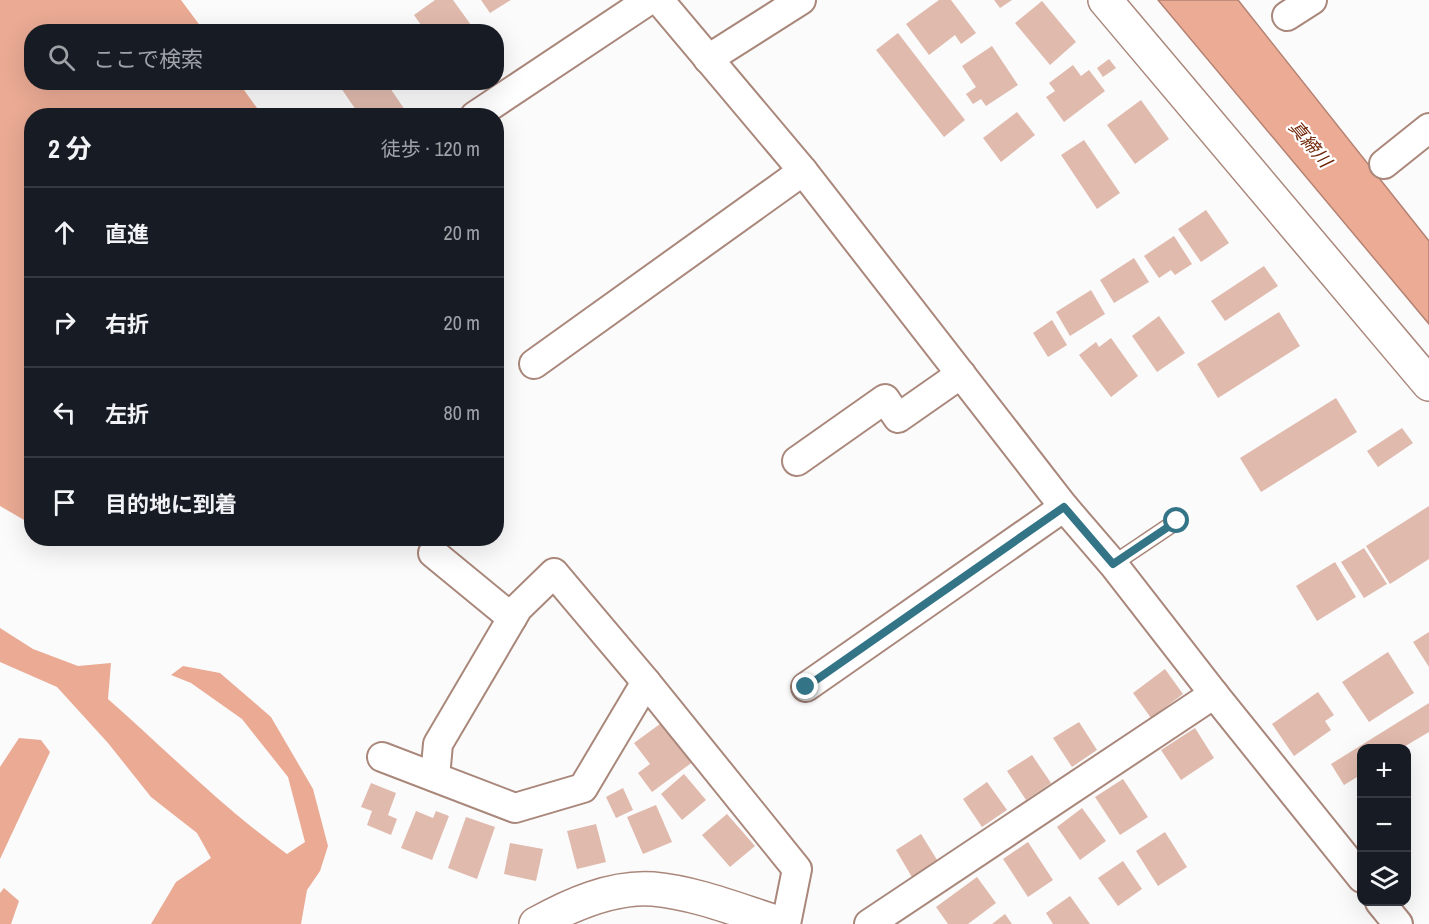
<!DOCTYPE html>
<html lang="ja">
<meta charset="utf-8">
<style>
:root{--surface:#171b24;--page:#20242c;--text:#f1f3f6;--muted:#9ea1a6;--line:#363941}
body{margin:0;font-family:"Archivo Narrow","Noto Sans JP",sans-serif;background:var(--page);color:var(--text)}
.controls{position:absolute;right:18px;bottom:18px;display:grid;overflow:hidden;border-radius:12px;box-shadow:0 6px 24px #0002}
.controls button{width:54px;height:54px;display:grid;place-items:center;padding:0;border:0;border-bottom:2px solid var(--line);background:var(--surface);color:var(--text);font:30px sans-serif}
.stop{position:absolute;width:18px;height:18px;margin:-14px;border:4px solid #337487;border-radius:50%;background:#fff}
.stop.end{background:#337487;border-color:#fff;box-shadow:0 2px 6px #0008}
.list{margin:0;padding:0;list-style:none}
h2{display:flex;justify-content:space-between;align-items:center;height:78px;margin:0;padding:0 24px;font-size:26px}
h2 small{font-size:20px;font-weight:400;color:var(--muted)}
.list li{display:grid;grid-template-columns:39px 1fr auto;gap:18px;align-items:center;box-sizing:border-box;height:90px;padding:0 24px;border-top:2px solid var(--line)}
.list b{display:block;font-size:22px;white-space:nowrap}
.list em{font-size:20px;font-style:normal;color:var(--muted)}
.icon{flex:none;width:33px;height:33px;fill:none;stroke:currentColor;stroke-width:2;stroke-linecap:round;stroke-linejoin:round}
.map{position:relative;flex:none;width:1429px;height:924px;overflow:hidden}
.search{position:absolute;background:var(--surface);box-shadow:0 6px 24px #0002;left:24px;top:24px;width:480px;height:66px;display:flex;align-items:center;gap:15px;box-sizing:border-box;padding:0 21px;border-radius:24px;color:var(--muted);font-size:22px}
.panel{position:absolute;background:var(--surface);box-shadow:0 6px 24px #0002;left:24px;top:108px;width:480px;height:438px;border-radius:24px}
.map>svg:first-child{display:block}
.forest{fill:#eaaa94}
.water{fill:#ecab95;stroke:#b48272;stroke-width:1.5}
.building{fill:#e0baad}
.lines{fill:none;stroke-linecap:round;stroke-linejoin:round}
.lane-casing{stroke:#aa877b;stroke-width:18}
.street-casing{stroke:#aa877b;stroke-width:32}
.secondary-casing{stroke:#aa877b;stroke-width:36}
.lane{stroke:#fff;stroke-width:15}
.street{stroke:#fff;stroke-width:28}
.secondary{stroke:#fff;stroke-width:33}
.route{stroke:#337487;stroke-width:8}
.labels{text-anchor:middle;stroke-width:4.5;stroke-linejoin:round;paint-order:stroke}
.water-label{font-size:18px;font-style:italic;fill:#6f2506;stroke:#fff}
</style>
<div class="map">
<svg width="1429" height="924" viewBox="0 0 1429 924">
<rect width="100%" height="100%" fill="#fbfbfb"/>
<g class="forest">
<path d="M0 0H181L204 31 32 32V82L239 83 262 115 32 116 31 524 0 506Z"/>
<path d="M0 628 33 649 78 666 111 663 108 699C167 751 223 808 287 854L305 842 288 777 242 719 191 683 171 675 183 666 220 673 271 717 313 789 328 846 320 871 307 890 301 924H151L176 882 211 858 197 833 151 797 108 743 57 687 0 662Z"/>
<path d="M19 738 41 740 50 752 0 859V767Z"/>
<path d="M4 888 19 901 11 924H0V893Z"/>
</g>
<path class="water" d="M1158 0H1238L1429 241V324Z"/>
<g class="building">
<path d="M435 0H453L476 32H426L414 15Z"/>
<path d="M481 0H511L490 13Z"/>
<path d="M939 0H951L976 33 961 44 955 35 929 55 906 24Z"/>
<path d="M994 0H1012L1000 8Z"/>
<path d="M1042 1 1076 42 1050 65 1015 23Z"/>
<path d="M898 33 965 120 944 137 876 50Z"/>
<path d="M992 46 1018 85 986 106 981 99 973 104 966 94 976 87 962 66Z"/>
<path d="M1109 59 1116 68 1103 77 1097 68Z"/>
<path d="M1073 65 1081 76 1089 70 1105 91 1064 122 1046 97 1055 91 1049 83Z"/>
<path d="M337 82H386L409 116H360Z"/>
<path d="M1141 100 1169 139 1135 164 1107 125Z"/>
<path d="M1017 112 1035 135 1001 162 983 138Z"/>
<path d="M1084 140 1120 193 1097 209 1061 155Z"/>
<path d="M1206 210 1229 243 1201 262 1178 229Z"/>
<path d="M1174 236 1192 264 1175 275 1171 270 1159 278 1144 256Z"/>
<path d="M1134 258 1149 282 1114 303 1100 280Z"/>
<path d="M1264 266 1278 286 1225 321 1211 301Z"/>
<path d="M1091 290 1105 314 1070 336 1056 312Z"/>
<path d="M1279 312 1300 346 1218 398 1197 364Z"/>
<path d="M1159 316 1185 353 1157 372 1132 336Z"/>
<path d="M1052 320 1067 345 1048 357 1033 333Z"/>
<path d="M1111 338 1138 376 1111 397 1079 355 1096 342 1099 347Z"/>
<path d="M1336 398 1357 432 1261 492 1240 458Z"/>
<path d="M1402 428 1413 443 1378 467 1367 451Z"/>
<path d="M1429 506V559L1390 584 1366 546Z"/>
<path d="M1364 548 1387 584 1364 598 1341 562Z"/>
<path d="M1335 562 1356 597 1317 621 1296 586Z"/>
<path d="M1429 632V667L1413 642Z"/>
<path d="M1388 652 1414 693 1369 722 1342 682Z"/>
<path d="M1165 669 1183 694 1151 718 1133 693Z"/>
<path d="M1318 692 1334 715 1325 721 1331 730 1294 756 1272 724Z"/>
<path d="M1429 703V732L1402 748H1362V774L1344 785 1331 764Z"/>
<path d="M664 721 694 761 652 792 638 773 650 764 634 743Z"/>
<path d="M1079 722 1097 750 1072 767 1053 738Z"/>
<path d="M1195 728 1214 758 1181 780 1161 750Z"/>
<path d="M1032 755 1051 783 1026 800 1007 771Z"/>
<path d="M684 774 706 800 682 820 661 794Z"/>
<path d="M1123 779 1148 817 1120 835 1095 797Z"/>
<path d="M987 782 1007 810 982 827 963 799Z"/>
<path d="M371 783 396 793 388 815 397 819 391 835 367 825 372 811 361 807Z"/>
<path d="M623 788 633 810 616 818 606 797Z"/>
<path d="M656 805 672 842 643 854 627 817Z"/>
<path d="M1082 808 1106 841 1080 860 1057 827Z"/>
<path d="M416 811 433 818 436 811 449 816 432 860 401 848Z"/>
<path d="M727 814 755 846 730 867 702 835Z"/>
<path d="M466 817 495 827 477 879 448 868Z"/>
<path d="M596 824 606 862 577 869 567 831Z"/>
<path d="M1165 832 1187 867 1158 886 1136 851Z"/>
<path d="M921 834 939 863 913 879 896 850Z"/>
<path d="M1028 842 1053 880 1028 897 1003 859Z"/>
<path d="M510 843 543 849 536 881 504 874Z"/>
<path d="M1123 861 1142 889 1118 906 1098 878Z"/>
<path d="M977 877 996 903 968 924H948L936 907Z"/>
<path d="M1070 896 1090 924H1053L1046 913Z"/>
<path d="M1005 914 1012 924H992Z"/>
</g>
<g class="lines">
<defs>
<path id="lane" d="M1113 564 1177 521"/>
<g id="street">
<path d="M659 0 803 171 1064 507 1113 564 1214 694 1362 878"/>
<path d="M1287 16 1312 0"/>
<path d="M708 59 801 0"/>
<path d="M475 116 649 0"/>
<path d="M1384 164 1429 128"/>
<path d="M534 364 803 171"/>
<path d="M797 461 885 399 898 418 961 374"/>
<path d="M433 553 512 618"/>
<path d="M806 687 1064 507"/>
<path d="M382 757 515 808 583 788 646 682"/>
<path d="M435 777 438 744 518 608 554 573 646 682 797 869 786 924"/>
<path d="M1380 902 1398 924"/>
<path d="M869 924 1214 694"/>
</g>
<g id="secondary">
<path d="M1105 0 1429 384"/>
<path d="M536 924C570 905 612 886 653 889 697 893 740 911 782 924"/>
</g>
</defs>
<use href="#lane" class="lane-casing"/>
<use href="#street" class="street-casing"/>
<use href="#secondary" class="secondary-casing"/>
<use href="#lane" class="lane"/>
<use href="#street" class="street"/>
<use href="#secondary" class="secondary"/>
</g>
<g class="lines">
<path class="route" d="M806 687 1064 507 1113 564 1177 521"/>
</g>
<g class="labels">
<g class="water-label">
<text transform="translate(1310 144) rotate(50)" y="6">真締川</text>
</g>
</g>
</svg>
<div class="controls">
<button>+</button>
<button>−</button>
<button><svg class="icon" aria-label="layers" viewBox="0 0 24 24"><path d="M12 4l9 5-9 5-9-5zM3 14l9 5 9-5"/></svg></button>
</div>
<div class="stop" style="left:1177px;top:521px"></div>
<div class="stop end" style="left:806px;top:687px"></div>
<div class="search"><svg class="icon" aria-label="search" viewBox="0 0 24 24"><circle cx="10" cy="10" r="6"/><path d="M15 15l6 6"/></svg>ここで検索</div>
<section class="panel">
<h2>2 分<small>徒歩 · 120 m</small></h2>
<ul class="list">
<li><svg class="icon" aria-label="ahead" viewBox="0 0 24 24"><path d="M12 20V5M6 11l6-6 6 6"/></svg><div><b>直進</b></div><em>20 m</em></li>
<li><svg class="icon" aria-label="right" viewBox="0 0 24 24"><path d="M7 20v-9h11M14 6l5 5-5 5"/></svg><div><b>右折</b></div><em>20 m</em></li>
<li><svg class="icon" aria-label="left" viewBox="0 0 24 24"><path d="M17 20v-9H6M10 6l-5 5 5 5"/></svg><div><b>左折</b></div><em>80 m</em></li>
<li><svg class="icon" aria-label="arrive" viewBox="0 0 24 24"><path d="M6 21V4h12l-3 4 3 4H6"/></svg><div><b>目的地に到着</b></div></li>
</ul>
</section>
</div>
